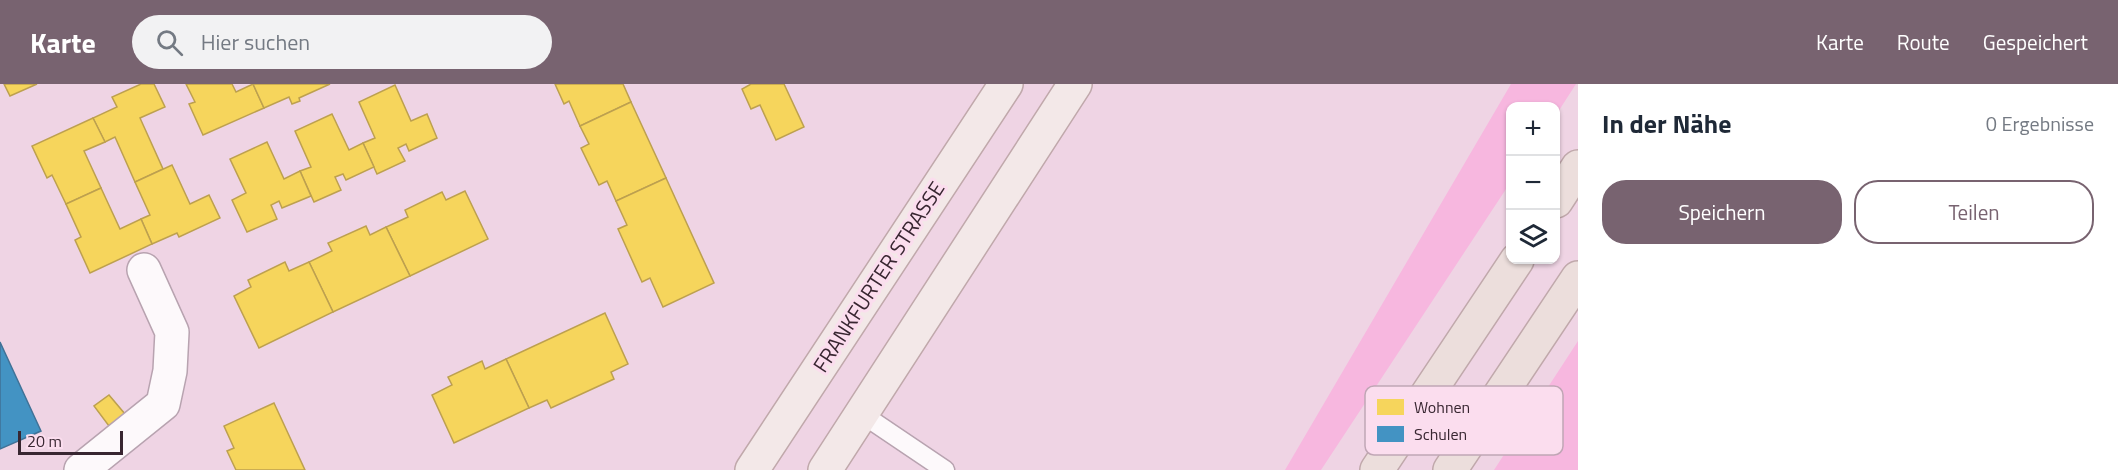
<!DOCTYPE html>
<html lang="de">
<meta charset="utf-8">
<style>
:root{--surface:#fff;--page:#f2f2f3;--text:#1f2937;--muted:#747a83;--line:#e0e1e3;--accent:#786370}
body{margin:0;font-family:"Titillium Web",sans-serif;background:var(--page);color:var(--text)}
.controls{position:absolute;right:18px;top:18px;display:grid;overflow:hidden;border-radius:12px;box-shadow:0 2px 4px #0004}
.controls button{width:54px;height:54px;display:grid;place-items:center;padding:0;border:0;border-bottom:2px solid var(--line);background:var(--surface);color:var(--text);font:30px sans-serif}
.scale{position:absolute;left:18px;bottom:15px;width:105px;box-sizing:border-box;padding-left:6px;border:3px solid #382631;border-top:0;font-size:16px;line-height:21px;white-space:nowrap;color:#382631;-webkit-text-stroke:4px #fbddee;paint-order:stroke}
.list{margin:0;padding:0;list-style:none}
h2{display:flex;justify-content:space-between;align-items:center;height:78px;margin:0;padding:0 24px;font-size:26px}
h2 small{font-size:20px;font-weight:400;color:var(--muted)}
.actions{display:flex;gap:12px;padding:18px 24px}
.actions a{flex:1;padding:14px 0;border:2px solid var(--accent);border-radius:24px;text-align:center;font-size:21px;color:var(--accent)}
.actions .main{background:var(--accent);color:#fff}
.icon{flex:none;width:33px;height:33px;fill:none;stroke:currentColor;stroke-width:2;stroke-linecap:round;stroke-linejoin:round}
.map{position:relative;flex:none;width:1578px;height:386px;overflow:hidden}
header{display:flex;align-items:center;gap:36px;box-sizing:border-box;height:84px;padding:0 30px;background:var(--accent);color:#fff}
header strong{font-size:28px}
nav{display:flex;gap:33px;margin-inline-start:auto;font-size:21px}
.search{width:420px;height:54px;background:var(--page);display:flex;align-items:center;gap:15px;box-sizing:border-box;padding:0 21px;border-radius:33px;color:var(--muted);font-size:22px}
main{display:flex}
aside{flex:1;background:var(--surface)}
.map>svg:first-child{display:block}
.green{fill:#f7b7df}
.homes{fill:#f6d55c;stroke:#bda04f;stroke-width:1.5}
.schools{fill:#4393c3;stroke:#407297;stroke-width:1.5}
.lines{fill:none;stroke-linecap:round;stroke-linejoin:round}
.lane-casing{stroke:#b8a3b0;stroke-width:21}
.street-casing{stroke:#b8a3b0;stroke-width:36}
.primary-casing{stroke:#c0a8ab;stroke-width:36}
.highway-casing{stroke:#c0a8ab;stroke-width:36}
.lane{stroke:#fdf9fb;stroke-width:18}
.street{stroke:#fdf9fb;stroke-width:33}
.primary{stroke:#f3e8e8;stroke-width:33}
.highway{stroke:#ecdedc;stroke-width:33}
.labels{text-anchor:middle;stroke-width:6;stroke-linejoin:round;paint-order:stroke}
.street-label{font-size:21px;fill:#382631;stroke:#fbddee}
.key{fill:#fbddee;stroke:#c0a6b5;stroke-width:1.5}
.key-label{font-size:16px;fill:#382631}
</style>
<header>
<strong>Karte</strong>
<div class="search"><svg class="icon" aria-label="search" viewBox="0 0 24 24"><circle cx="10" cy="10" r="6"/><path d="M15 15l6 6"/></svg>Hier suchen</div>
<nav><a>Karte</a><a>Route</a><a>Gespeichert</a></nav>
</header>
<main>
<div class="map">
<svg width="1578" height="386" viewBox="0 0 1578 386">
<rect width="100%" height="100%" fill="#efd4e4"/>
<g class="green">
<path d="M1511 0H1576L1556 31V22H1510V99L1321 386H1285Z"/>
<path d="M1578 257V386H1494Z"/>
</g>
<g class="homes">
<path d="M4 0H37L10 12Z"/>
<path d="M141 0H154L165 23 140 34 163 85 135 98 115 53 105 58 93 34 117 23 112 13Z"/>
<path d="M186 0H232L236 8 253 0 264 24 203 51 189 20 195 18Z"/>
<path d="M253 0H330L299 14 300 17 292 20 289 13 264 24Z"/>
<path d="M555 0H623L631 18 580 42 569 17 564 20Z"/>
<path d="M751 0H784L804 43 776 56 760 21 751 25 742 5Z"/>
<path d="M395 1 411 37 427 30 437 54 409 67 406 60 398 64 405 77 377 90 363 59 375 54 359 18Z"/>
<path d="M631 18 666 94 616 117 607 97 599 101 581 64 589 60 580 42Z"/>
<path d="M332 30 349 66 363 59 374 83 346 96 343 90 335 93 341 106 314 118 300 87 311 83 295 47Z"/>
<path d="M93 34 105 58 84 67 101 104 66 120 52 91 47 94 32 62Z"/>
<path d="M267 58 284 95 300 87 311 112 282 124 279 117 271 121 277 135 247 148 232 116 246 109 230 75Z"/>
<path d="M172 81 190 120 209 111 220 134 179 153 177 149 152 160 141 135 150 131 135 98Z"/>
<path d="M666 94 714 199 663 223 650 194 642 198 618 145 627 141 616 117Z"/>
<path d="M101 104 120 145 141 135 152 160 90 189 75 156 81 153 66 120Z"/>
<path d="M465 107 488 155 410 192 386 143 408 133 405 126 442 108 446 116Z"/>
<path d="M366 142 370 151 386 143 410 192 333 228 309 178 332 167 328 159Z"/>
<path d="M285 178 289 187 309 178 333 228 259 264 234 212 251 203 248 196Z"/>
<path d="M605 229 628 280 611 288 614 295 551 324 547 316 529 324 506 275Z"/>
<path d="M506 275 529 324 454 359 432 311 452 301 448 293 482 277 485 285Z"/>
<path d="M109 311 125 330 109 342 94 322Z"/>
<path d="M274 319 305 386H236L227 367 234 364 224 342Z"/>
</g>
<path class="schools" d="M0 258 41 347 0 365Z"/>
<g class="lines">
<defs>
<path id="lane" d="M862 330 945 386"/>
<path id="street" d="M81 386 163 320 170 287 172 248 144 186"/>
<g id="primary">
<path d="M752 386 1006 0"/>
<path d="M825 386 1075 0"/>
</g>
<g id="highway">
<path d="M1556 117 1578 83"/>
<path d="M1377 386 1517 176"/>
<path d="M1450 386 1578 194"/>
</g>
</defs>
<use href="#lane" class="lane-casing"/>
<use href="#street" class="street-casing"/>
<use href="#primary" class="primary-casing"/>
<use href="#highway" class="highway-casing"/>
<use href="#lane" class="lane"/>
<use href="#street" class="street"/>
<use href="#primary" class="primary"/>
<use href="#highway" class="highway"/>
</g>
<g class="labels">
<g class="street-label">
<text transform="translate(879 193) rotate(-57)" y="7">FRANKFURTER STRASSE</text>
</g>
</g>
<rect x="1365" y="302" width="198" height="69" rx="9" class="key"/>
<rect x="1377" y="315" width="27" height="16" fill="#f6d55c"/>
<rect x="1377" y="342" width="27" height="16" fill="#4393c3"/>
<g class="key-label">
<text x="1414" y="329">Wohnen</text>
<text x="1414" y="356">Schulen</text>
</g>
</svg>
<div class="controls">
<button>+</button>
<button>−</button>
<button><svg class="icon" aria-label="layers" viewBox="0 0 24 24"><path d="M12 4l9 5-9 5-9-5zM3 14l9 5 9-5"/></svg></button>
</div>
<div class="scale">20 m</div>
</div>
<aside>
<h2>In der Nähe<small>0 Ergebnisse</small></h2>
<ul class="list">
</ul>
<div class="actions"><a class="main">Speichern</a><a>Teilen</a></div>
</aside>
</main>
